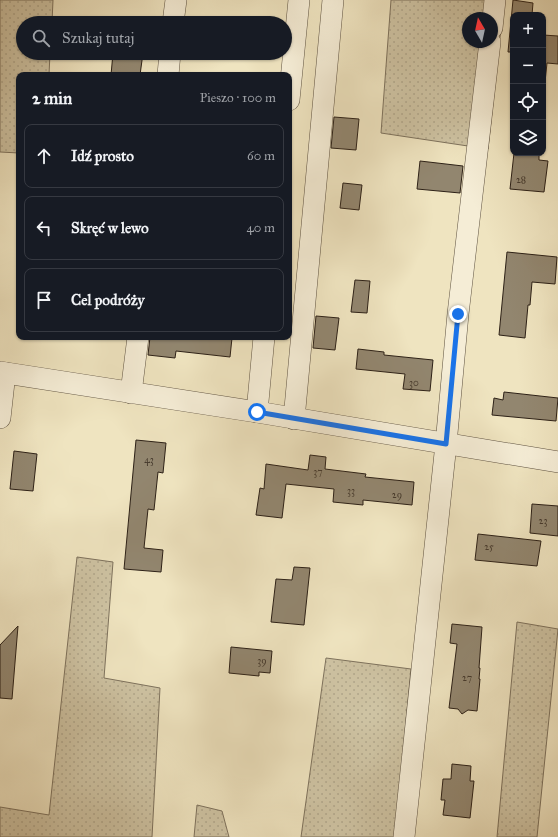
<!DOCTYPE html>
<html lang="pl">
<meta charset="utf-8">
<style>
:root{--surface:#171b24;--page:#20242c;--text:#f1f3f6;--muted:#9ea1a6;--line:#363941}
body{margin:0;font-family:"IM FELL Great Primer",serif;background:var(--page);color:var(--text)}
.controls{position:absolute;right:12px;top:12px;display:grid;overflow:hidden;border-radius:8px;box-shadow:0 1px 3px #0004}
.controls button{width:36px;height:36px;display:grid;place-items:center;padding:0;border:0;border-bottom:1px solid var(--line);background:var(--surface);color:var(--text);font:20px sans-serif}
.compass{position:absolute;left:462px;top:12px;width:36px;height:36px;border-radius:50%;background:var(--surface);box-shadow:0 1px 3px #0004;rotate:351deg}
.stop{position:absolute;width:12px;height:12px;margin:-9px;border:3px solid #1a73e8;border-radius:50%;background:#fff}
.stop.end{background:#1a73e8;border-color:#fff;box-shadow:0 1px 4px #0008}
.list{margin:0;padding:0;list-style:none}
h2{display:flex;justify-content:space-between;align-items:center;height:52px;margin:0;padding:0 16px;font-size:17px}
h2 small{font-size:13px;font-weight:400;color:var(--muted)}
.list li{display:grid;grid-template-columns:26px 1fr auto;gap:12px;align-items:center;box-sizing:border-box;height:64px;margin:0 8px 8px;padding:0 8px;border:1px solid var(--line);border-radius:8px}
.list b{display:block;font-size:15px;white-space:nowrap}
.list em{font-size:13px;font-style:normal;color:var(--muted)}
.icon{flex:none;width:22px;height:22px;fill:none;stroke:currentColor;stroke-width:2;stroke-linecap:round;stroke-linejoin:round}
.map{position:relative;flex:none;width:558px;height:837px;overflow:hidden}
.search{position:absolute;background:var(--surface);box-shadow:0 1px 3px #0004;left:16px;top:16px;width:276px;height:44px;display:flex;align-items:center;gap:10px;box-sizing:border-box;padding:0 14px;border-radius:22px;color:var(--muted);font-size:15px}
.panel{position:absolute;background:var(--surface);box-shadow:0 1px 3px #0004;left:16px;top:72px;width:276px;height:268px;border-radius:8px}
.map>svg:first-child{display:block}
.grass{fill:url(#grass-dots);stroke:#7e725d;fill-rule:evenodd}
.building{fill:#92866f;stroke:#2d2117}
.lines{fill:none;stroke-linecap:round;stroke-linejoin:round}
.minor-casing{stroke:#5e5241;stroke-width:22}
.minor{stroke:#f5edd6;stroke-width:21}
.route{stroke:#1a73e8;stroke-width:5}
.labels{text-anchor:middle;stroke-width:3;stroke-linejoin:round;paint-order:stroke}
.number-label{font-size:10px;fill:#463a2d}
</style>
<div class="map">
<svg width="558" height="837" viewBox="0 0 558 837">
<defs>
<pattern id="grass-dots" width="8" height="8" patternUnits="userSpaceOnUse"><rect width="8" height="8" fill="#cec3a3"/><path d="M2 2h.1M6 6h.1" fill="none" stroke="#b1a78c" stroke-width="1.8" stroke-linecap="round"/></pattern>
</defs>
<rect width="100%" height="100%" fill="#efe4c0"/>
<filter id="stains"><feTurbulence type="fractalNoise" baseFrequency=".005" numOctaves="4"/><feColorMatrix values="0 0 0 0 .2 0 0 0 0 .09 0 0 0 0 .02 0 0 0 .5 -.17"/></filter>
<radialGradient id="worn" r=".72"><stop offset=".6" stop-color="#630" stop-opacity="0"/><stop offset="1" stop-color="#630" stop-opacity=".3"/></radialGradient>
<g class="grass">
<path d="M0 0H53L52 23H23V53H50L49 75H19V153L0 152Z"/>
<path d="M391 0H504L488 149 381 133ZM468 18H492V42H468Z"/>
<path d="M77 557 113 562 104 678 160 688 152 837H0V807L49 815Z"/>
<path d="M517 622 558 629 537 837H497Z"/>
<path d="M326 658 411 669 395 837H301Z"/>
<path d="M197 805 222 811 229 837H194Z"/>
</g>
<g class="building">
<path d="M513 0 533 3 532 15H513V52H508Z"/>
<path d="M543 35 558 36V64L547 63 545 82H543Z"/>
<path d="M113 53H143L140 75H111Z"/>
<path d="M334 117 359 119 356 150 331 148Z"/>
<path d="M514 153H539V160L548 161 544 192 510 189Z"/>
<path d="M420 161 463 166 460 193 417 189Z"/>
<path d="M343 183 362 185 359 210 340 208Z"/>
<path d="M507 252 557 257 555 284 532 282 530 305H528L525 338 499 335Z"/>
<path d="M355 280 370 281 367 313 351 312Z"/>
<path d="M316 316 339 318 335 350 313 348Z"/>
<path d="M150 337 232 338 230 357 176 351 175 358 148 355Z"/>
<path d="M358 349 384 352V355L433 360 430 391 403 389 405 374 356 369Z"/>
<path d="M504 392 558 398 556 421 492 415 494 398 503 400Z"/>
<path d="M136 440 166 443 163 473 158 472 154 510 148 509 144 548 163 550 161 572 124 569Z"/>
<path d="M14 451 37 454 33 491 10 489Z"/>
<path d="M310 455 326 457 325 469 366 474 365 477 414 482 412 505 363 500V505L333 502 334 489 286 484 282 518 256 515 260 488 264 489 266 464 308 470Z"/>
<path d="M532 504 558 506V536L530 533Z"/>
<path d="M478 534 541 541 537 566 475 560Z"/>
<path d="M294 567 310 568 304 625 271 622 276 579 292 580Z"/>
<path d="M452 624 482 627 479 668H480L479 679H480L477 711 468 710 462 714 458 709 449 708 457 644 450 643Z"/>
<path d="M18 626 12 699 0 698V645Z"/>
<path d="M231 647 272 651 270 673 259 672V676L229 673Z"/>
<path d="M452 764 471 766 470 781H474L470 818 443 815 445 800H441L443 779H451Z"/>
</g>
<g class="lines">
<defs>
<g id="minor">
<path d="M173 23 176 0"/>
<path d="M492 28 495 0"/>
<path d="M168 75 170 53"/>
<path d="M289 100 299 0"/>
<path d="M0 372 257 412 558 462"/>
<path d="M131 393 138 337"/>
<path d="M257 412 264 337"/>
<path d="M0 418 5 373"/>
<path d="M294 419 333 0"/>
<path d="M404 837 446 444 458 314 490 42"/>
</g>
</defs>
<use href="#minor" class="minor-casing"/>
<use href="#minor" class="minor"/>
</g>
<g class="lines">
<path class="route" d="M257 412 446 444 458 314"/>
</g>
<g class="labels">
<g class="number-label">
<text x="521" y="183">28</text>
<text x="414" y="386">30</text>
<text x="149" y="463">43</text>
<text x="318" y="475">37</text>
<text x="351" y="494">33</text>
<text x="397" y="498">29</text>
<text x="543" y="524">23</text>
<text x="489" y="550">25</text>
<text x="262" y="664">39</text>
<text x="467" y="681">27</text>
</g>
</g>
<rect width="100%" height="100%" filter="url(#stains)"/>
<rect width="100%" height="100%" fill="url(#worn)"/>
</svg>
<div class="controls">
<button>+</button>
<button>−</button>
<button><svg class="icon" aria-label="locate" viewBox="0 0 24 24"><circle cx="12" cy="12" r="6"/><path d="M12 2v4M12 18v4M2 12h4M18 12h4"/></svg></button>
<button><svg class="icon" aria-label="layers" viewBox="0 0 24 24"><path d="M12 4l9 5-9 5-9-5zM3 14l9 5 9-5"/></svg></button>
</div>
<svg class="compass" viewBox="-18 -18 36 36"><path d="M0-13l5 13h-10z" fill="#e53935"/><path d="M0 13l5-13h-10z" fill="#9ea1a6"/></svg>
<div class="stop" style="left:257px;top:412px"></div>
<div class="stop end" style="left:458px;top:314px"></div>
<div class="search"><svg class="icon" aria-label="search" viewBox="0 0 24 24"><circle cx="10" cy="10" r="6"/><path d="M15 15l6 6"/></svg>Szukaj tutaj</div>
<section class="panel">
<h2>2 min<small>Pieszo · 100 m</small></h2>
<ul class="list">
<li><svg class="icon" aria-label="ahead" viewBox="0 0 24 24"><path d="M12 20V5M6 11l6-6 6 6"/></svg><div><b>Idź prosto</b></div><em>60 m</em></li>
<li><svg class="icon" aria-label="left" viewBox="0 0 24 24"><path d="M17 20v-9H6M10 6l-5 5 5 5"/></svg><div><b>Skręć w lewo</b></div><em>40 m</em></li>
<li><svg class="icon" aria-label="arrive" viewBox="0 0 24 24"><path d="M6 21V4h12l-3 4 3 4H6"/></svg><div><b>Cel podróży</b></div></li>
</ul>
</section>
</div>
